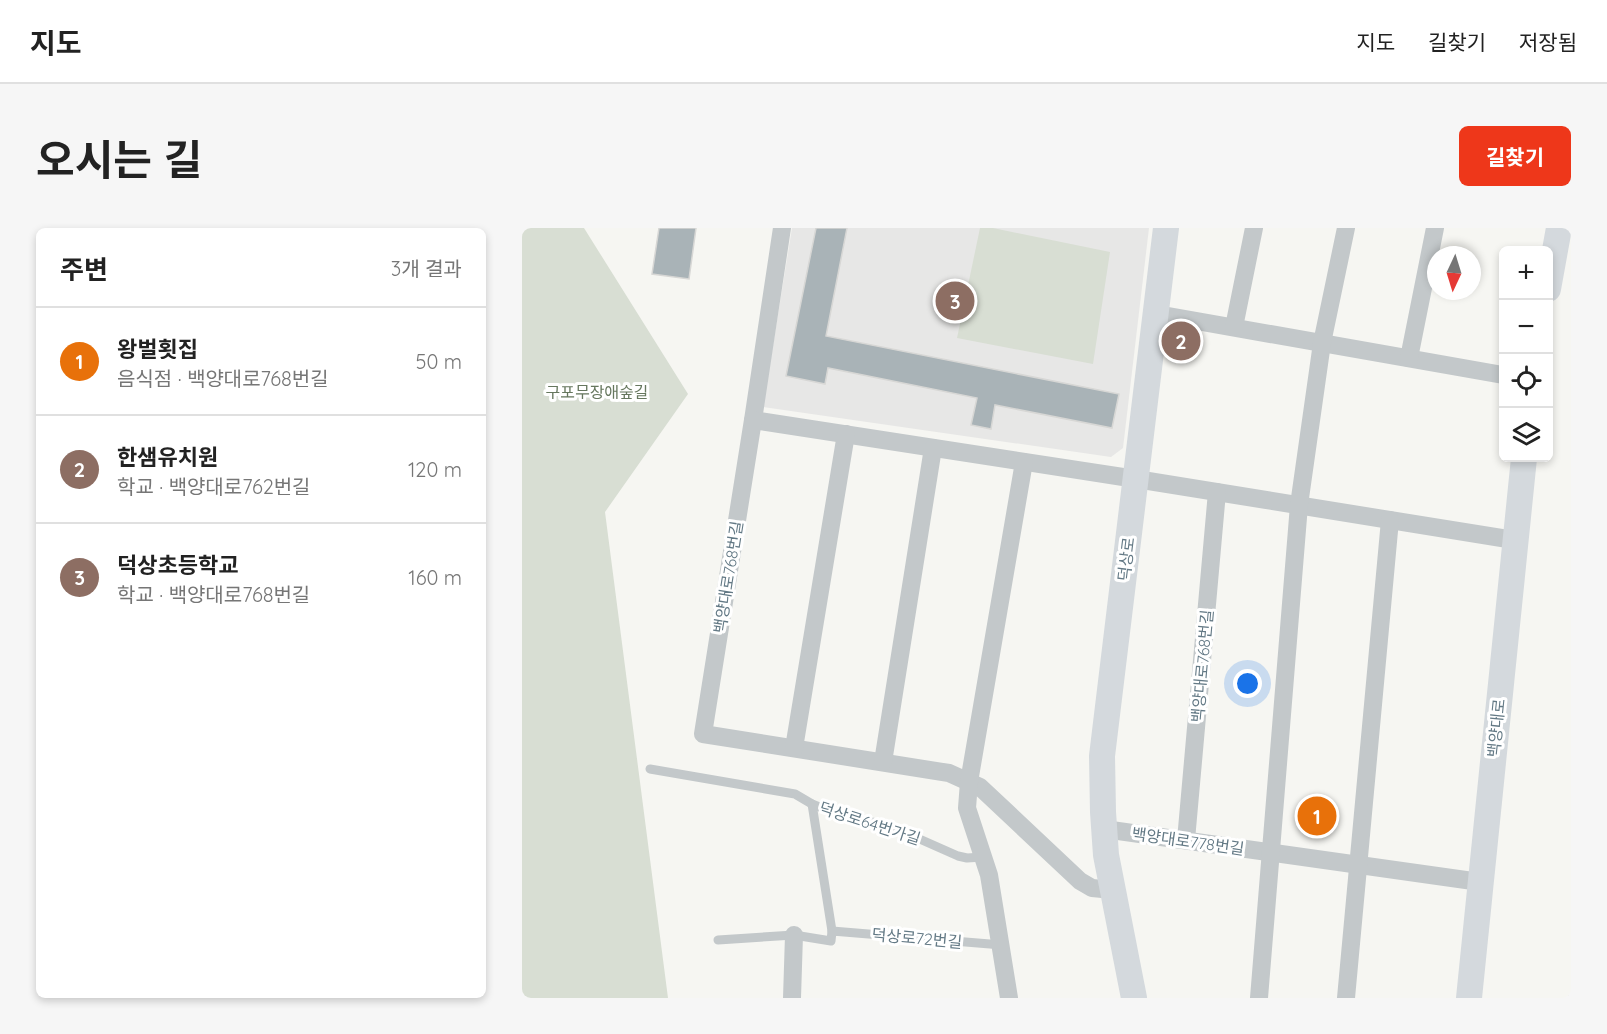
<!DOCTYPE html>
<html lang="ko">
<meta charset="utf-8">
<style>
:root{--surface:#fff;--page:#f6f6f6;--text:#222;--muted:#767676;--line:#e0e0e0;--accent:#ee371a}
body{margin:0;font-family:Quicksand,"Noto Sans KR",sans-serif;background:var(--page);color:var(--text)}
.controls{position:absolute;right:18px;top:18px;display:grid;overflow:hidden;border-radius:9px;box-shadow:0 3px 9px #0003}
.controls button{width:54px;height:54px;display:grid;place-items:center;padding:0;border:0;border-bottom:2px solid var(--line);background:var(--surface);color:var(--text);font:30px sans-serif}
.compass{position:absolute;left:905px;top:18px;width:54px;height:54px;border-radius:50%;background:var(--surface);box-shadow:0 3px 9px #0003;rotate:184deg}
.you{position:absolute;left:726px;top:456px;width:21px;height:21px;margin:-15px;border:4px solid #fff;border-radius:50%;background:#1a73e8;box-shadow:0 0 0 9px #1a73e833}
.badge{display:grid;place-items:center;width:39px;height:39px;border-radius:50%;background:var(--accent);color:#fff;font-size:20px;font-weight:700}
.pin{position:absolute;translate:-50% -50%;border:3px solid #fff;box-shadow:0 2px 6px #0006}
.list{margin:0;padding:0;list-style:none}
h2{display:flex;justify-content:space-between;align-items:center;height:78px;margin:0;padding:0 24px;font-size:26px}
h2 small{font-size:20px;font-weight:400;color:var(--muted)}
.list li{display:grid;grid-template-columns:39px 1fr auto;gap:18px;align-items:center;box-sizing:border-box;height:108px;padding:0 24px;border-top:2px solid var(--line)}
.list b{display:block;font-size:22px;white-space:nowrap}
.list p{margin:0;font-size:20px;white-space:nowrap;color:var(--muted)}
.list em{font-size:20px;font-style:normal;color:var(--muted)}
.icon{flex:none;width:33px;height:33px;fill:none;stroke:currentColor;stroke-width:2;stroke-linecap:round;stroke-linejoin:round}
.map{position:relative;flex:none;width:1049px;height:770px;overflow:hidden;border-radius:9px}
header{display:flex;align-items:center;gap:36px;box-sizing:border-box;height:84px;padding:0 30px;background:var(--surface);border-bottom:2px solid var(--line)}
header strong{font-size:28px}
nav{display:flex;gap:33px;margin-inline-start:auto;font-size:21px}
.intro{display:flex;align-items:center;justify-content:space-between;box-sizing:border-box;height:144px;padding:0 36px}
h1{margin:0;font-size:42px}
.button{padding:15px 27px;border-radius:9px;background:var(--accent);color:#fff;font-size:21px;font-weight:700}
main{display:flex;gap:36px;padding:0 36px}
aside{flex:1;background:var(--surface);border-radius:9px;box-shadow:0 3px 9px #0003}
.map>svg:first-child{display:block}
.built{fill:#e7e7e6}
.green{fill:#d8ded3}
.building{fill:#a9b3b7;stroke:#d7d7d5;stroke-width:1.5}
.lines{fill:none;stroke-linecap:round;stroke-linejoin:round}
.service{stroke:#c3c8ca;stroke-width:9}
.minor{stroke:#c3c8ca;stroke-width:18}
.secondary{stroke:#d4d9dd;stroke-width:26}
.rail{stroke:#a1a9ae;stroke-width:4.5;stroke-dasharray:9 4.5;stroke-linecap:butt}
.labels{text-anchor:middle;stroke-width:6;stroke-linejoin:round;paint-order:stroke}
.park-label{font-size:16px;fill:#66775e;stroke:#fff}
.street-label{font-size:16px;fill:#637985;stroke:#fff}
</style>
<header>
<strong>지도</strong>
<nav><a>지도</a><a>길찾기</a><a>저장됨</a></nav>
</header>
<div class="intro"><h1>오시는 길</h1><a class="button">길찾기</a></div>
<main>
<aside>
<h2>주변<small>3개 결과</small></h2>
<ul class="list">
<li><span class="badge" style="background:#e8710a">1</span><div><b>왕벌횟집</b><p>음식점 · 백양대로768번길</p></div><em>50 m</em></li>
<li><span class="badge" style="background:#8d6e63">2</span><div><b>한샘유치원</b><p>학교 · 백양대로762번길</p></div><em>120 m</em></li>
<li><span class="badge" style="background:#8d6e63">3</span><div><b>덕상초등학교</b><p>학교 · 백양대로768번길</p></div><em>160 m</em></li>
</ul>
</aside>
<div class="map">
<svg width="1049" height="770" viewBox="0 0 1049 770">
<rect width="100%" height="100%" fill="#f6f6f2"/>
<path class="built" d="M270 0H627L601 220 589 229 241 179Z"/>
<g class="green">
<path d="M0 0H62L166 166 83 284 146 770H0Z"/>
<path d="M458 0H471L588 24 571 136 435 110Z"/>
</g>
<g class="building">
<path d="M137 0H174L167 51 130 46Z"/>
<path d="M294 0H325L304 108 597 166 590 200 473 177 469 201 449 197 455 170 306 140 303 156 264 148Z"/>
</g>
<g class="lines">
<g class="service">
<path d="M128 541 273 566 290 576 322 589 355 595 384 605 436 628 445 630 461 629"/>
<path d="M290 576 310 703"/>
<path d="M196 712 272 707 309 713 310 703 480 717"/>
</g>
<g class="minor">
<path d="M260 0 231 192 614 251 992 312"/>
<path d="M635 86 981 147"/>
<path d="M712 99 732 0"/>
<path d="M887 130 913 0"/>
<path d="M231 192 181 506 427 545 458 559 558 653 570 660 591 662"/>
<path d="M272 520 324 206"/>
<path d="M361 534 411 220"/>
<path d="M582 601 958 654"/>
<path d="M664 612 695 264"/>
<path d="M270 770 272 707"/>
<path d="M487 770 467 647 445 580 447 554 502 234"/>
<path d="M737 770 777 277 800 115 824 0"/>
<path d="M824 770 868 292"/>
</g>
<g class="secondary">
<path d="M1026 61 1037 0"/>
<path d="M612 770 584 627 581 584 580 528 644 0"/>
<path d="M947 770 1002 230"/>
</g>
<path class="rail" d="M1049 770V767"/>
</g>
<g class="labels">
<g class="park-label">
<text x="75" y="170">구포무장애숲길</text>
</g>
<g class="street-label">
<text transform="translate(604 331) rotate(-83)" y="6">덕상로</text>
<text transform="translate(206 349) rotate(-81)" y="6">백양대로768번길</text>
<text transform="translate(680 438) rotate(-85)" y="6">백양대로768번길</text>
<text transform="translate(974 500) rotate(-84)" y="6">백양대로</text>
<text transform="translate(348 595) rotate(18)" y="6">덕상로64번가길</text>
<text transform="translate(666 613) rotate(8)" y="6">백양대로778번길</text>
<text transform="translate(395 710) rotate(5)" y="6">덕상로72번길</text>
</g>
</g>
</svg>
<div class="controls">
<button>+</button>
<button>−</button>
<button><svg class="icon" aria-label="locate" viewBox="0 0 24 24"><circle cx="12" cy="12" r="6"/><path d="M12 2v4M12 18v4M2 12h4M18 12h4"/></svg></button>
<button><svg class="icon" aria-label="layers" viewBox="0 0 24 24"><path d="M12 4l9 5-9 5-9-5zM3 14l9 5 9-5"/></svg></button>
</div>
<svg class="compass" viewBox="-18 -18 36 36"><path d="M0-13l5 13h-10z" fill="#e53935"/><path d="M0 13l5-13h-10z" fill="#767676"/></svg>
<div class="you"></div>
<div class="pin badge" style="left:795px;top:588px;background:#e8710a">1</div>
<div class="pin badge" style="left:659px;top:113px;background:#8d6e63">2</div>
<div class="pin badge" style="left:433px;top:73px;background:#8d6e63">3</div>
</div>
</main>
